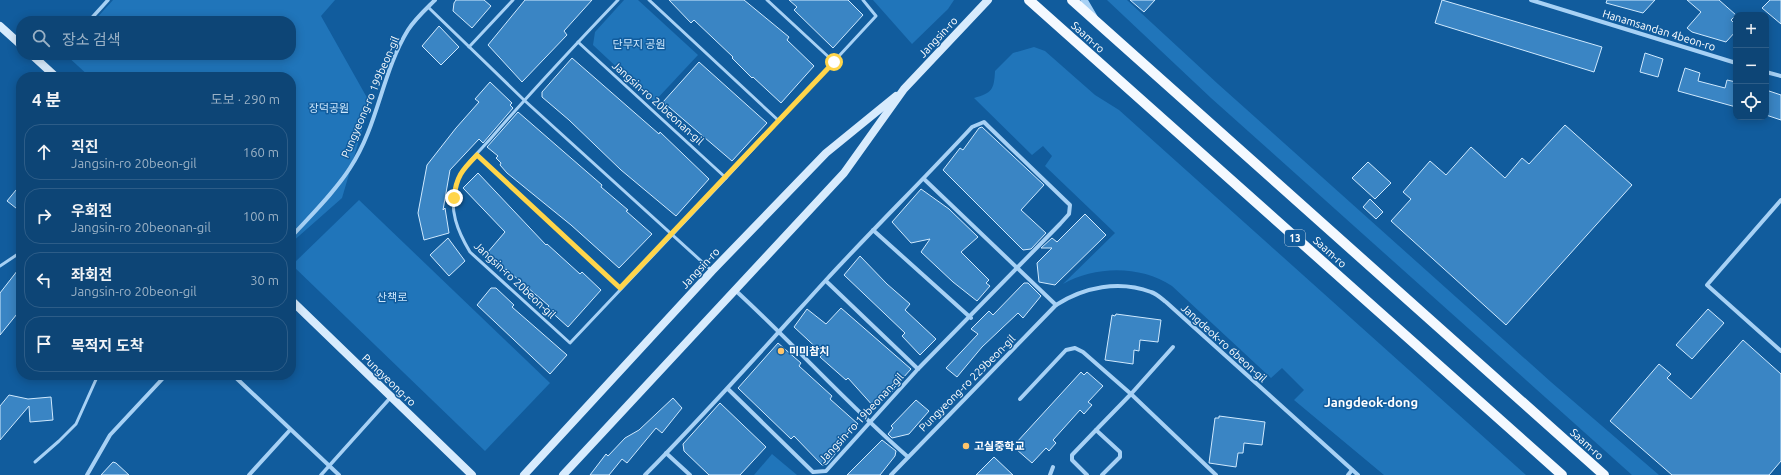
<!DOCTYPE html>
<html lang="ko">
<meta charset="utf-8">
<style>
:root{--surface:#0d4576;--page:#1b4f7e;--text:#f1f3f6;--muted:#9ab1c5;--line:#2d5d88}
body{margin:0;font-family:Ubuntu,"Noto Sans KR",sans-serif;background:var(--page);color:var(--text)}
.controls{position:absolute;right:12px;top:12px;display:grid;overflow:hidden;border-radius:8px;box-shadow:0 2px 10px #0003}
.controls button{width:36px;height:36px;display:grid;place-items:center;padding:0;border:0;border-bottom:1px solid var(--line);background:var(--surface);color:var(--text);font:20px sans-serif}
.stop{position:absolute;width:12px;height:12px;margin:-9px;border:3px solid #ffd54a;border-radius:50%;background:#fff}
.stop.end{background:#ffd54a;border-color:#fff;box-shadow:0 1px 4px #0008}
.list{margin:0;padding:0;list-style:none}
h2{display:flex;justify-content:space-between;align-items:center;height:52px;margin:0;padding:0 16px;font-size:17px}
h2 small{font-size:13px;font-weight:400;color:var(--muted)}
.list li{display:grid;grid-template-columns:26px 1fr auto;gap:12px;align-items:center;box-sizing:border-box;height:56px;margin:0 8px 8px;padding:0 8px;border:1px solid var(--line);border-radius:16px}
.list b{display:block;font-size:15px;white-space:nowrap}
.list p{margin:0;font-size:13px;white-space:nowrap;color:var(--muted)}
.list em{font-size:13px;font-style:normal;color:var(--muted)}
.icon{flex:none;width:22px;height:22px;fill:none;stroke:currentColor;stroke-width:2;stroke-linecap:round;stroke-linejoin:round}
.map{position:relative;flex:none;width:1781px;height:475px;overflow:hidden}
.search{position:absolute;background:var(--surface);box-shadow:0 2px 10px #0003;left:16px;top:16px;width:280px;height:44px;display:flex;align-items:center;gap:10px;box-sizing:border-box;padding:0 14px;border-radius:16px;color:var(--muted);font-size:15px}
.panel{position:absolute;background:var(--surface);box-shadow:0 2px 10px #0003;left:16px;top:72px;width:280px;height:308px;border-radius:16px}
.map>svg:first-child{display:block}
.green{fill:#2075ba}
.building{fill:#3a85c4;stroke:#cfe9fe}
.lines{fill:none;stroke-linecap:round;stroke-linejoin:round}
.service{stroke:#a7d1f5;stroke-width:3}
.pedestrian{stroke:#a7d1f5;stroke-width:3.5}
.minor{stroke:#a7d1f5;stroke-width:4}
.tertiary{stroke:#a7d1f5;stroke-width:7}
.secondary{stroke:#d7ebfd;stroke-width:8}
.primary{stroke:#f4f9ff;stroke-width:10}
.route{stroke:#ffd54a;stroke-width:5}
.poi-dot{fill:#ffc56a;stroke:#115c9d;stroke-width:1.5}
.labels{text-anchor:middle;stroke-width:3;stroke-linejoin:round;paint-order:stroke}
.shield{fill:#115c9d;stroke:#b8cee2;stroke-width:1}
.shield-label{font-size:10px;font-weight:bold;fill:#fff}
.street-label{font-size:11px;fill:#fff;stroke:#115c9d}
.park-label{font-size:11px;fill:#cfe9fe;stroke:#115c9d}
.poi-label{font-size:11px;font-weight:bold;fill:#fff;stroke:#115c9d;text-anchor:start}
.quarter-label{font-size:13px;font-weight:bold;fill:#fff;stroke:#115c9d}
</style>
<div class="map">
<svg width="1781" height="475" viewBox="0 0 1781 475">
<rect width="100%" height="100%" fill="#115c9d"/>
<g class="green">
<path d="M113 0H335L321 16 370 103 342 198 291 243V77H90L66 55H291V21H94Z"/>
<path d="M624 0H638L698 55 654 102 593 45 595 32Z"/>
<path d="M873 0H954L948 9 912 44Z"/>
<path d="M1107 0H1127L1218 84 1551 382 1659 475H1632L1211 98Z"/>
<path d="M1034 47 1045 51 1095 95 1119 110 1526 475H1384L1294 400 1304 390 1282 368 1271 378 1172 286C1140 265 1095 266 1063 284L1115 233 1045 166 1052 156 1043 146 1032 155 974 98C992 93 994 90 995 71L1013 53Z"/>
<path d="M359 200 550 383 485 451 292 265Z"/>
<path d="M772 454 797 475H754Z"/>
</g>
<g class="building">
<path d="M456 0H484L491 6 472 28 453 11 454 3Z"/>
<path d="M525 0H592L564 31 567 35 522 82 488 45Z"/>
<path d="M669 0H744L789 37 787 40 814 66 781 103 753 77 752 78 732 58 733 57 694 20 691 23Z"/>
<path d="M789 0H848L863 15 833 48 794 10 797 7Z"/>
<path d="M1130 0H1155L1144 12Z"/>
<path d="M1442 0 1602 47 1594 72 1435 23Z"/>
<path d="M1607 0H1655L1643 13 1606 3Z"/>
<path d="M1687 0H1719L1736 15 1731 20 1736 25V31L1726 42 1692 32 1687 28 1701 12Z"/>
<path d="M1770 0H1781V24L1762 8Z"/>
<path d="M439 26 459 47 441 65 422 46Z"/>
<path d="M1645 53 1663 59 1658 77 1640 72Z"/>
<path d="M572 58 659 134 660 132 709 179 676 216 621 170 569 120 542 97V92Z"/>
<path d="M699 62 767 123 732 161 663 102Z"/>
<path d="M1685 68 1700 73 1698 81 1725 88 1727 80 1736 82V107L1678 91Z"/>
<path d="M490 82 512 103 510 105 513 108 483 143 479 139 450 170 443 210 445 208 449 233 424 240 418 213 427 165 456 128 479 102 475 99Z"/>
<path d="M1766 90 1781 95V120L1766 115Z"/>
<path d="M518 112 602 185 601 187 628 210 626 211 652 234 619 268 571 225 507 173 500 165 501 163 496 158 498 156 487 147Z"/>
<path d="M1565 125 1632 185 1506 325 1391 221 1411 199 1403 192 1430 161 1446 175 1471 147 1505 178 1522 158 1529 164Z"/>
<path d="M982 127 1044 185 1021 210 1046 233 1031 249 1023 250 943 170 960 148 963 150 979 128Z"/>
<path d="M1368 162 1391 183 1375 199 1352 178Z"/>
<path d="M478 173 546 245 547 244 580 274 582 272 601 290 568 327 547 308 549 306 506 269 505 271 487 253 505 232 463 188Z"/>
<path d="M21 184V212L7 201Z"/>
<path d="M921 189 949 209 978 237 961 252 989 280 986 283 990 286 977 301 953 282 921 252 930 239 911 243 892 222Z"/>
<path d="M1370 199 1383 212 1376 219 1363 207Z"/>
<path d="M1085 214 1106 235 1055 285 1039 282 1037 263 1052 248H1041L1052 238 1057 242Z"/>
<path d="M448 238 465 261 449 276 430 255Z"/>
<path d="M860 256 887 284 910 304 905 310 936 339 920 355 902 336 905 333 844 275Z"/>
<path d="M21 266V309L0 335V293Z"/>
<path d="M1024 283H1028L1041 296 1023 318 1018 313 982 347 957 377 946 368 978 334 971 329 989 311 993 315Z"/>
<path d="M491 288H496L514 305 512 307 567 355 550 374 477 305Z"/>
<path d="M841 308 911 369 894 388 895 389 874 407 848 378 846 380 820 357 823 354 794 327 807 309 826 324Z"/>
<path d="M1708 309 1724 323 1692 359 1676 345Z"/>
<path d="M1116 314 1161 320 1158 342 1140 340 1139 351 1134 350 1133 364 1105 360 1112 315 1115 316Z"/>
<path d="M1743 340 1781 374V461L1769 475H1672L1610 421 1659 364 1671 374 1667 378 1691 399Z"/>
<path d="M778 343 801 363 799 366 832 396 830 399 858 424 837 447 839 449 827 464 822 465 794 436 791 439 738 388Z"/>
<path d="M1081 372 1084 375 1087 372 1103 386 1088 402 1092 405 1084 414 1080 410 1053 440 1056 443 1049 451 1046 448 1032 463 1016 449 1019 446 1016 443Z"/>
<path d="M9 395 28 399 51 397 53 420 30 422 29 406 0 440V406Z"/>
<path d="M673 398 682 408 662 433 656 428 627 463 622 459 609 475H590L606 454 608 456 625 438 639 430Z"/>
<path d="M916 400 929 411 909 434 892 438 888 434 893 428 891 426Z"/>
<path d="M720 403 766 447 740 475H709L684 451 683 444Z"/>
<path d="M1219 416 1265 422 1262 445 1244 443 1243 453H1238L1236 467 1209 463 1215 418H1219Z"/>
<path d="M882 440 896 451 895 456 880 475H847Z"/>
<path d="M994 457 1013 475H976Z"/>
<path d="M113 462 116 463 129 475H101Z"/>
</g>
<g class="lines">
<g class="service">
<path d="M618 0C575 45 533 90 492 137 479 152 462 166 456 185 448 209 458 232 470 252L570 343 726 178 876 16 863 0"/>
<path d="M649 0 779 121"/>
<path d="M767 0 834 62"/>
<path d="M428 7 524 100 711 270"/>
<path d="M578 42 726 178"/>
<path d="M469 47 513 0"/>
<path d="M477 155 620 288"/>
<path d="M0 266 21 252"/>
<path d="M35 462 59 441 76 424 98 375"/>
</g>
<g class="pedestrian">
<path d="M89 21 108 0"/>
<path d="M321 475 391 397"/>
</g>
<g class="minor">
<path d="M1531 0 1736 63"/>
<path d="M1766 72 1781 76"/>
<path d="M924 179 1056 305"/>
<path d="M1781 200 1707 285 1781 351"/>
<path d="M873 230 971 318"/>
<path d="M291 237C311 215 334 193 350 168 378 126 382 72 408 30 415 19 426 9 435 0"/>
<path d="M826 281 918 369"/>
<path d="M735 290C794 344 847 404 908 457"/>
<path d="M233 375 339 475"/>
<path d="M1020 399 1066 350 1075 348 1083 352 1131 394 1173 347"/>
<path d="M666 453 690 475"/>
<path d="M87 475 110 435 166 375"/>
<path d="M249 475 290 430"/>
<path d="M645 475C707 412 766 346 826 280 874 228 924 179 972 127L984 122 988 126 1070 205 1069 214 1060 224 918 369 826 471 813 472 728 389"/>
<path d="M891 475 1056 305C1084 287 1119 280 1151 292 1157 294 1162 299 1166 302L1358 475"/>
<path d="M1050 475 1053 467"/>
<path d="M1087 475 1072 460V455L1096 430"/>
<path d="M1102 475 1120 457V452L1096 430 1131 394 1216 475"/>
<path d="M1348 475 1352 470"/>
</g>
<path class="tertiary" d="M1084 0 1094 17"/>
<g class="secondary">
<path d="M0 26 21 45"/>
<path d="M32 55 56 77"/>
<path d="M291 300 472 475"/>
<path d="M524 475 712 271 826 153 896 96"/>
<path d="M563 475 844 173 904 89 988 0"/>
</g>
<g class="primary">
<path d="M1029 0 1562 475"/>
<path d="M1072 0 1604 475"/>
</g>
</g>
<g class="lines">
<path class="route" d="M454 198C456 177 462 170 477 155L620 288 834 62"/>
</g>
<g class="poi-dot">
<circle cx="781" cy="351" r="4"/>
<circle cx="966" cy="446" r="4"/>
</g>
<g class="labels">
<rect class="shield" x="1285" y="230" width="20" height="16" rx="3"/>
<g class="shield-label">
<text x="1295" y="242">13</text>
</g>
<g class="street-label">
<text transform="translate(1659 30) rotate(17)" y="4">Hanamsandan 4beon-ro</text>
<text transform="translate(938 37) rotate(-47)" y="4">Jangsin-ro</text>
<text transform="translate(1088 37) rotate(42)" y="4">Saam-ro</text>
<text transform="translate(370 97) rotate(-67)" y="4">Pungyeong-ro 199beon-gil</text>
<text transform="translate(658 103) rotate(42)" y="4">Jangsin-ro 20beonan-gil</text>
<text transform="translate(1330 252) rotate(42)" y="4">Saam-ro</text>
<text transform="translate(700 268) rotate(-47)" y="4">Jangsin-ro</text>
<text transform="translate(515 280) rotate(43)" y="4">Jangsin-ro 20beon-gil</text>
<text transform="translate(1224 343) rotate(42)" y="4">Jangdeok-ro 6beon-gil</text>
<text transform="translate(389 380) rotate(44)" y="4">Pungyeong-ro</text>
<text transform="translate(967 383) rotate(-45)" y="4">Pungyeong-ro 229beon-gil</text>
<text transform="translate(861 418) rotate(-47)" y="4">Jangsin-ro 19beonan-gil</text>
<text transform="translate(1587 444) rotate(42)" y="4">Saam-ro</text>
</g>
<g class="park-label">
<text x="639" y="48">단무지 공원</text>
<text x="329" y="112">장덕공원</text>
<text x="392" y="301">산책로</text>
</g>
<g class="poi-label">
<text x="789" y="355">미미참치</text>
<text x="974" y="450">고실중학교</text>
</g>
<g class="quarter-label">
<text x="1371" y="407">Jangdeok-dong</text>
</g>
</g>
</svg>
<div class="controls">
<button>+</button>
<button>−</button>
<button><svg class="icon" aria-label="locate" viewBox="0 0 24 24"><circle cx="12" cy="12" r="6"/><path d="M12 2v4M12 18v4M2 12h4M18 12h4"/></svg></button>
</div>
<div class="stop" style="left:834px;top:62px"></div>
<div class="stop end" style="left:454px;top:198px"></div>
<div class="search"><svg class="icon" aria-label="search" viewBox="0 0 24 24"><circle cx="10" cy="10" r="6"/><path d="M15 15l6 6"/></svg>장소 검색</div>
<section class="panel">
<h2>4 분<small>도보 · 290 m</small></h2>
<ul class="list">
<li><svg class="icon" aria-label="ahead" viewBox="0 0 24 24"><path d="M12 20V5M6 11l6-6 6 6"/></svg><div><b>직진</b><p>Jangsin-ro 20beon-gil</p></div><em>160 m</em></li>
<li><svg class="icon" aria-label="right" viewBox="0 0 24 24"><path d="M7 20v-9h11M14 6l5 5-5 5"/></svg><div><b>우회전</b><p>Jangsin-ro 20beonan-gil</p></div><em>100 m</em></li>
<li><svg class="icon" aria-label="left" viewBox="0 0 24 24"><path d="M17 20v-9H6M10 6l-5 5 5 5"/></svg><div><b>좌회전</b><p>Jangsin-ro 20beon-gil</p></div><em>30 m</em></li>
<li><svg class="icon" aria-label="arrive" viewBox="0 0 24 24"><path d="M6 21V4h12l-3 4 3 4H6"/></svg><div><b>목적지 도착</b></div></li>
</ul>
</section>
</div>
